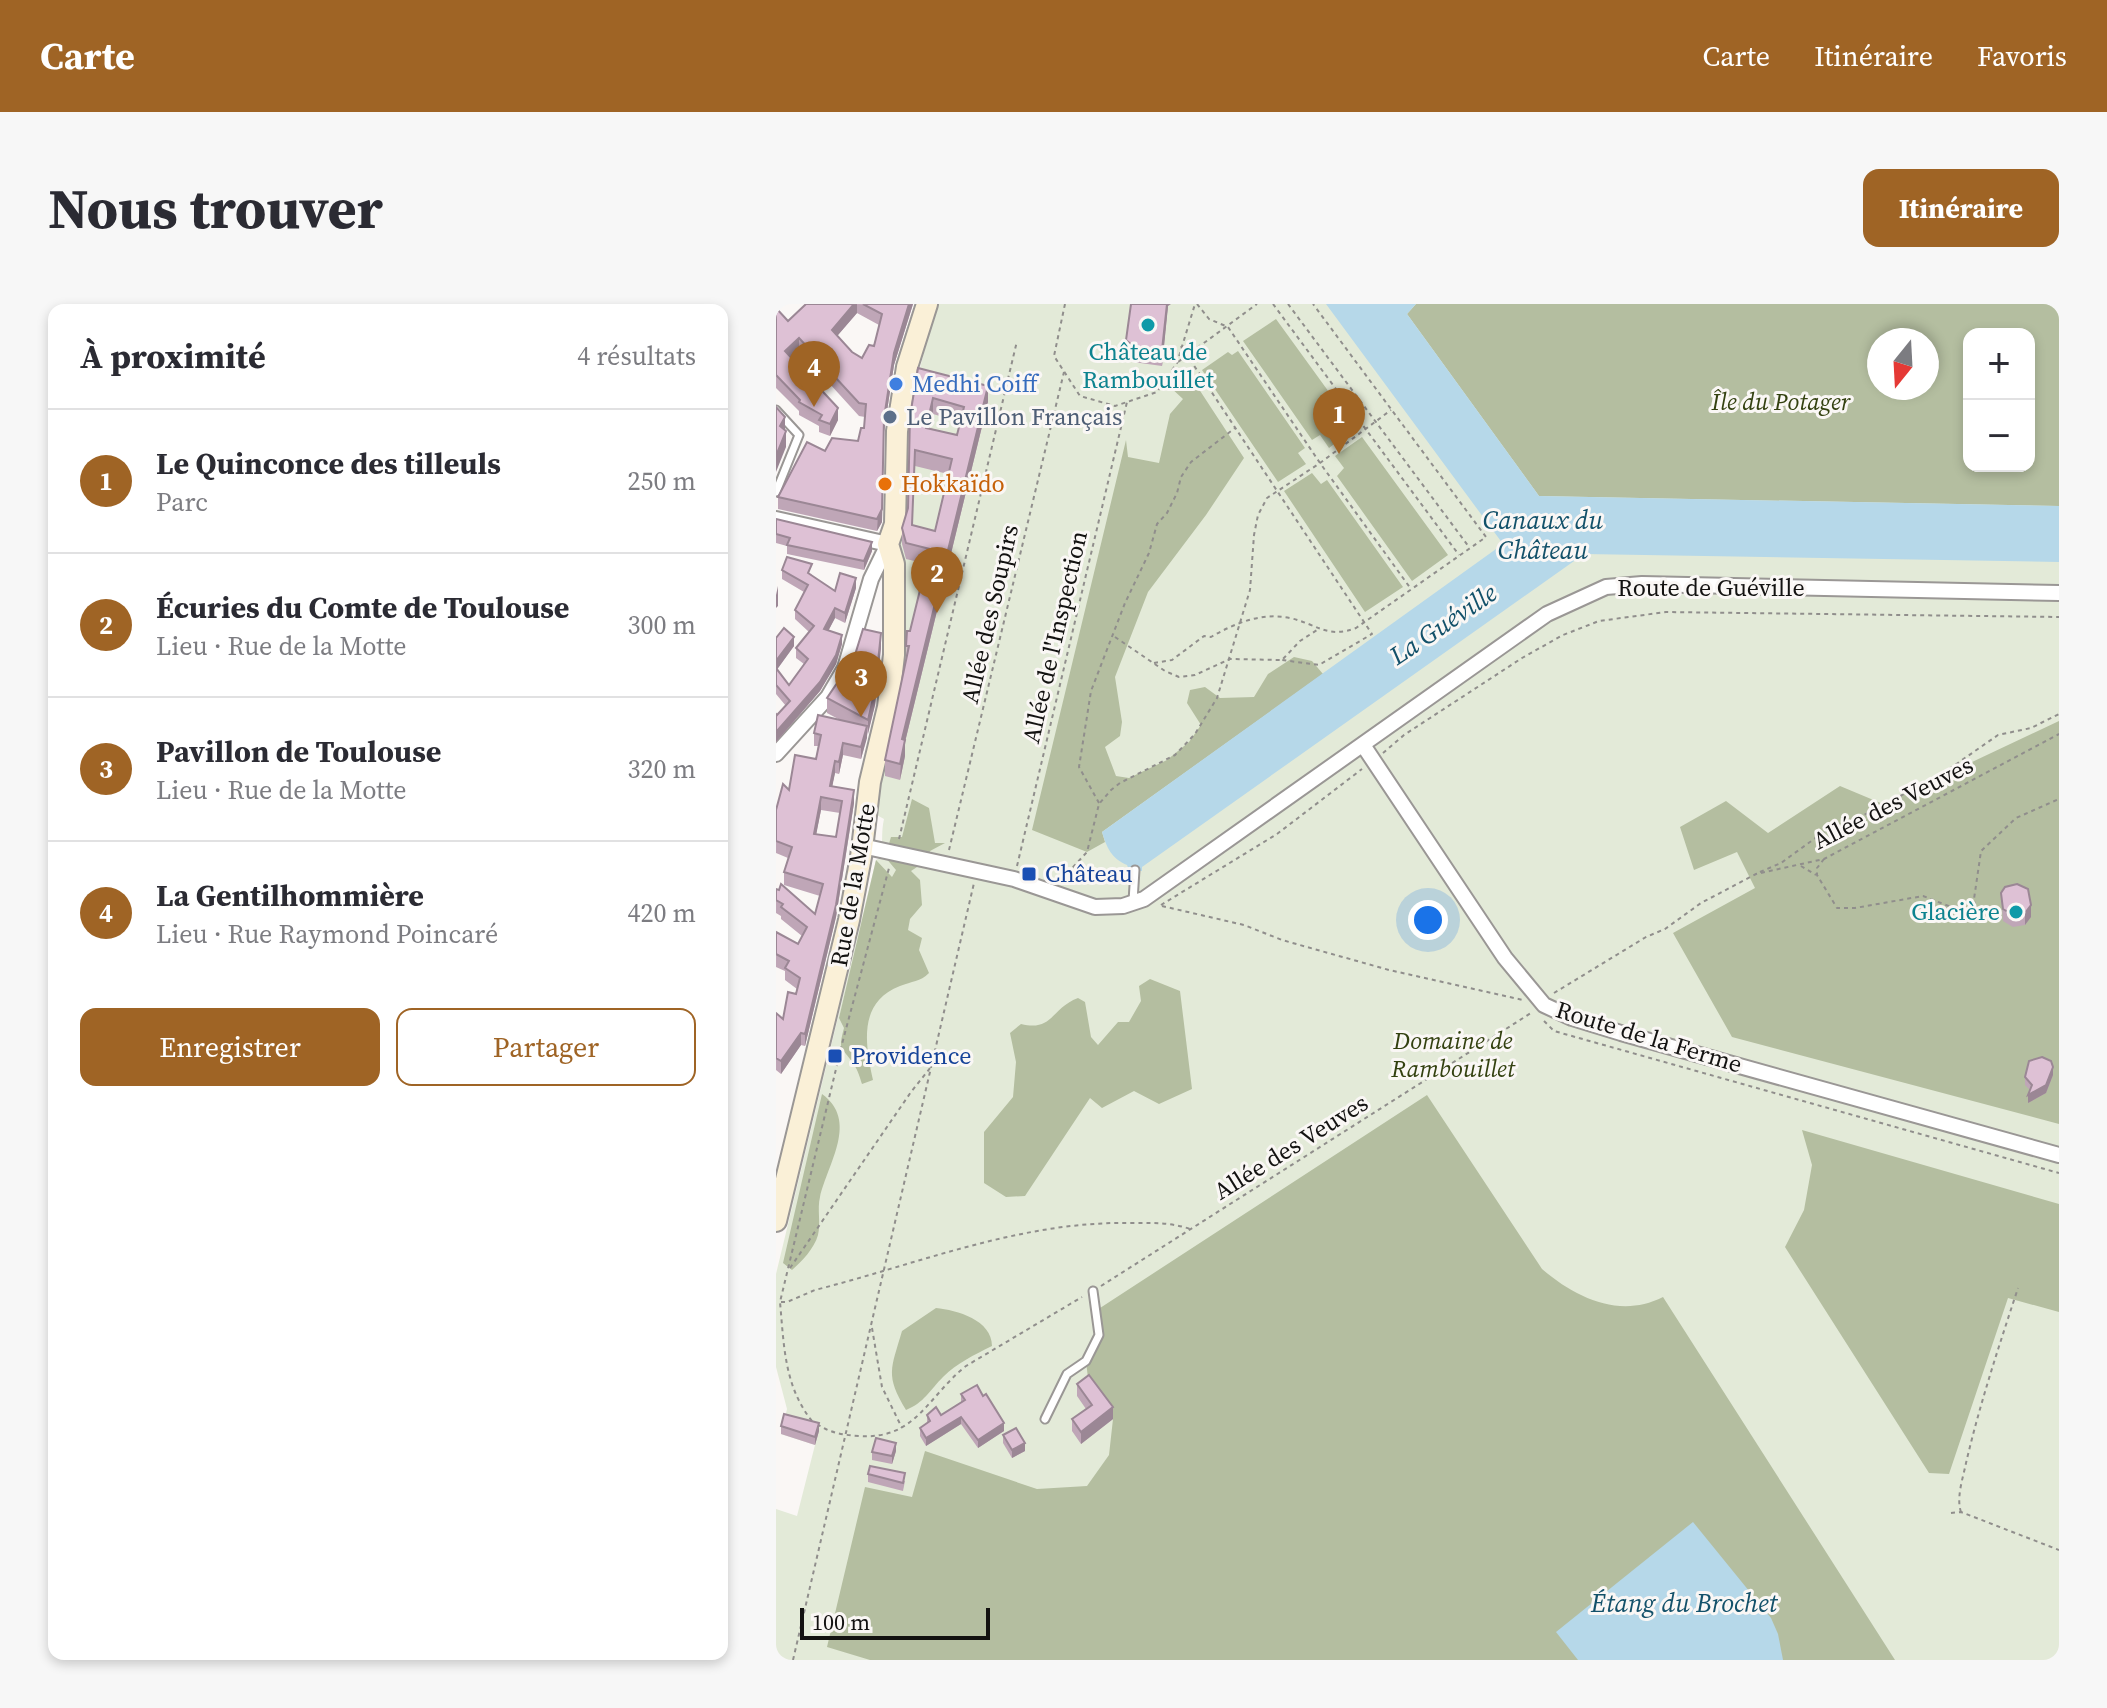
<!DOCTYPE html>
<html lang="fr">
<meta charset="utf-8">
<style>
:root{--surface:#fff;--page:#f7f7f7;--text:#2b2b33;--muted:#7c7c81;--line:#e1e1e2;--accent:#9f6425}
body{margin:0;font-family:"Source Serif 4",serif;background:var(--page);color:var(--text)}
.controls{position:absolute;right:24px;top:24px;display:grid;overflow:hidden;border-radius:16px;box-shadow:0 4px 12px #0003}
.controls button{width:72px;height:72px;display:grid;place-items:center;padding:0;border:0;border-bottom:2px solid var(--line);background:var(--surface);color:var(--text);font:40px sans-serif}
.compass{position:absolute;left:1091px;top:24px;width:72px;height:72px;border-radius:50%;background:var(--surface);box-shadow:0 4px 12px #0003;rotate:198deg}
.scale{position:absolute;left:24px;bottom:20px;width:190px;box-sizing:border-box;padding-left:8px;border:4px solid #131211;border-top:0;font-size:22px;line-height:28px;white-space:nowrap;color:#131211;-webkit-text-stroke:6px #faf7f5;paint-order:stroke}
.you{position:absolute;left:652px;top:616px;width:28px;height:28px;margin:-20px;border:6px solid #fff;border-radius:50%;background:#1a73e8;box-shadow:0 0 0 12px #1a73e833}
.badge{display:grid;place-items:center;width:52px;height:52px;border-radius:50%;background:var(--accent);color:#fff;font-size:26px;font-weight:700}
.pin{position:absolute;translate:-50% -66px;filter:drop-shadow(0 2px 4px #0008)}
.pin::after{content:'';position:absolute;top:42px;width:28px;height:24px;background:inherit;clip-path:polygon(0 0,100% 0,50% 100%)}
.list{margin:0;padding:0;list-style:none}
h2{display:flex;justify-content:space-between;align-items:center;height:104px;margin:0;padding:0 32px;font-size:34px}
h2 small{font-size:26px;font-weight:400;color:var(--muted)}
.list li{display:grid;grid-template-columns:52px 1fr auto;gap:24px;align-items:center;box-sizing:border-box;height:144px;padding:0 32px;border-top:2px solid var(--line)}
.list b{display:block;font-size:30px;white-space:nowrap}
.list p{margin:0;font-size:26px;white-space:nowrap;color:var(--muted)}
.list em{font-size:26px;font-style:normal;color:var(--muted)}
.actions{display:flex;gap:16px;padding:24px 32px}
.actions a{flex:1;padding:18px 0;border:2px solid var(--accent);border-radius:16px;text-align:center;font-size:28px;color:var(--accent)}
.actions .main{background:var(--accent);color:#fff}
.map{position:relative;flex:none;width:1283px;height:1356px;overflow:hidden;border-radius:16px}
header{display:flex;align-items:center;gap:48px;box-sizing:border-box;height:112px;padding:0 40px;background:var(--accent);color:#fff}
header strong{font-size:38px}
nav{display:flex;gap:44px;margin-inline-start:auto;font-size:28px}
.intro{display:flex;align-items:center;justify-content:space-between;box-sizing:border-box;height:192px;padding:0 48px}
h1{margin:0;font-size:56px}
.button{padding:20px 36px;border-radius:16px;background:var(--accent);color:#fff;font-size:28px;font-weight:700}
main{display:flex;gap:48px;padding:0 48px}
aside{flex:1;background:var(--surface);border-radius:16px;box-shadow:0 4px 12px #0003}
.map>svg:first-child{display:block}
.green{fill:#e3ead8;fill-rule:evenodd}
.forest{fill:#b4bea0;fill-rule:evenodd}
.water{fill:#b6d8e9}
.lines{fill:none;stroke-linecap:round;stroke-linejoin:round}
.lane-casing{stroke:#9a9795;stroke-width:11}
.street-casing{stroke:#9a9795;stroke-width:18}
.secondary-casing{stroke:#9a9795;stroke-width:24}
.path{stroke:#908e8c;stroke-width:2;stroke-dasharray:4 4;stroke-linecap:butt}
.lane{stroke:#fff;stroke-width:7}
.street{stroke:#fff;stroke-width:14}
.secondary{stroke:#faf0d7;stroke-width:20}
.wall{fill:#bfa6b7;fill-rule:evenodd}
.shaded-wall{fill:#9b8795}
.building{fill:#dec1d5;stroke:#9b8795;stroke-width:2;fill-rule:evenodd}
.culture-dot{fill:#0f9aa8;stroke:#faf7f5;stroke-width:3}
.shop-dot{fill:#3f7fe0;stroke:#faf7f5;stroke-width:3}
.service-dot{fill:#5c6f8a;stroke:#faf7f5;stroke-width:3}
.food-dot{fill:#e8710a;stroke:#faf7f5;stroke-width:3}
.transit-dot{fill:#1a4fb4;stroke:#faf7f5;stroke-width:3}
.labels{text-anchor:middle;stroke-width:6;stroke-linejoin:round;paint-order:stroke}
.culture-label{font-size:24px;fill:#0d838f;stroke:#faf7f5}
.shop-label{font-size:24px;fill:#366cbe;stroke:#faf7f5;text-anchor:start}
.park-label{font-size:24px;font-style:italic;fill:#334110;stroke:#faf7f5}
.service-label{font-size:24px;fill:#4e5e75;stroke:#faf7f5;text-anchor:start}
.food-label{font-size:24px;fill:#c56008;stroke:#faf7f5;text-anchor:start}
.street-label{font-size:24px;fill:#131211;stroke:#faf7f5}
.transit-label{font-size:24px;fill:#164399;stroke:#faf7f5;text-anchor:start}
.water-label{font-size:26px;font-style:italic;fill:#13516a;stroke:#faf7f5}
</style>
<header>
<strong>Carte</strong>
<nav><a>Carte</a><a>Itinéraire</a><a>Favoris</a></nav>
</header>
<div class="intro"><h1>Nous trouver</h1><a class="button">Itinéraire</a></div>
<main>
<aside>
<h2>À proximité<small>4 résultats</small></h2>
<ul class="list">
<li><span class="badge">1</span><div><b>Le Quinconce des tilleuls</b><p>Parc</p></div><em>250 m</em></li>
<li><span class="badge">2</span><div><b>Écuries du Comte de Toulouse</b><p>Lieu · Rue de la Motte</p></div><em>300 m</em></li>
<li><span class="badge">3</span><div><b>Pavillon de Toulouse</b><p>Lieu · Rue de la Motte</p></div><em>320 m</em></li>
<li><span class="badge">4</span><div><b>La Gentilhommière</b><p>Lieu · Rue Raymond Poincaré</p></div><em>420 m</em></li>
</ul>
<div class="actions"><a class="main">Enregistrer</a><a>Partager</a></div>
</aside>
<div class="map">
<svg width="1283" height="1356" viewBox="0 0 1283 1356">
<rect width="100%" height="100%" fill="#faf7f5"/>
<path class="green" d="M160 0H1283V1356H0V1205L21 1212 39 1141 5 1130 11 1105 0 1063V970L100 556 105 553C107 540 105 528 108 515L99 510 100 483 132 358 123 357 125 125 140 80ZM1193 30H1253V162H1193ZM1103 36H1151V84H1103Z"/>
<g class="forest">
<path d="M640 0H1283V202L763 192 631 10ZM1193 30H1253V162H1193ZM1103 36H1151V84H1103Z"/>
<path d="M500 15 579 124 553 144 544 131 536 136 467 37Z"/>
<path d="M462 47 529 144 522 149 530 160 502 178 426 66 452 48 456 51Z"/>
<path d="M415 73 468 154 430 211 372 288 339 373 346 418 344 432 329 443 340 472 353 474 391 456 413 438 425 421 411 399 414 386 429 383 444 394 478 393 492 370 518 353 536 357 547 370 326 528 329 538 311 548 256 526 350 136 352 153 383 159 394 110 407 95 394 83Z"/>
<path d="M586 133 672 251 636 277 561 172 568 164 559 152Z"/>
<path d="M536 169 545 180 551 176 627 283 589 308 508 187Z"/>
<path d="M1283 417V820L956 733 897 629 979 584 961 548 918 566 904 523 950 497 992 529 1064 482 1107 500Z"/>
<path d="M136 495 153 504 159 539H169L154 547 151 562 144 561 135 567 144 576 146 601 134 615 132 626 146 634 143 646 153 669C144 678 136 677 124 682 82 698 89 740 97 776L86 780C84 774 82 766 78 761 67 742 61 750 68 724L63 714 100 556 116 573 120 566 109 553 115 533H126Z"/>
<path d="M374 675 404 687 416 785 383 800 358 787 326 804 314 794 249 892 230 893 208 879V828L237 793 240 758 234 729 245 720C277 728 275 704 302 694L309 698 315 733 322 741 342 718H353L365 697 363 682Z"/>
<path d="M46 790C83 817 52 859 44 893 41 905 45 919 42 931 38 945 26 957 16 966L7 959Z"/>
<path d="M651 791 766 965C800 994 844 1015 887 993L1119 1356H94L51 1343 89 1183 136 1193 149 1147 261 1185 311 1182 333 1151 337 1115 313 1083 310 1057 323 1031 321 1006Z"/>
<path d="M1026 826 1283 900V1008L1232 994 1173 1170 1153 1169 1009 943 1028 906 1036 861Z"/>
<path d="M160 1004C181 1006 216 1016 216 1042 198 1051 181 1059 167 1073 154 1086 148 1099 130 1106 109 1071 115 1065 126 1027Z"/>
</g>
<g class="water">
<path d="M550 0H640L631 10 763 192 1283 202V258L808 250 366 563V567L353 566 351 561C335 554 331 544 326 528L727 240Z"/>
<path d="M917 1218 995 1314 1002 1330 1007 1356H802L780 1328Z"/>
</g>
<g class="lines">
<defs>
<g id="lane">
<path d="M0 106 23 131 0 188"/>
<path d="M357 597 359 566"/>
<path d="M269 1115 291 1070 310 1057 323 1031 317 987"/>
</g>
<g id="street">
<path d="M0 215 112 240 95 275 69 364 52 393 0 450"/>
<path d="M587 441 729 654 768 701 796 714 845 729 1283 851"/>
<path d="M86 542 238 575 319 603 347 602 368 595 771 310 830 283 866 280 1283 289"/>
</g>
<path id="secondary" d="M0 917 73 616 85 553 94 478 112 403 118 351V260L112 240 119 220 121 127 131 63 151 0"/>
</defs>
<use href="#lane" class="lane-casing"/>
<use href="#street" class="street-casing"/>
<use href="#secondary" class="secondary-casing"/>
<g class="path">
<path d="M289 0 278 52 304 92 339 102 381 88 401 59 419 0"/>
<path d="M421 0 433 15 452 23 544 159 635 285"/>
<path d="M497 0 683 251"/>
<path d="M512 0 693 243"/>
<path d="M405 42 596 330 543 361 506 356"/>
<path d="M402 58 481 0"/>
<path d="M339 333 389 367 403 373 419 371 454 355 506 356 524 337 541 326"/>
<path d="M378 359 396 356 428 332 435 333C459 319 486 308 514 314 541 320 551 335 580 324L710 233 537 0"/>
<path d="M607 449 628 431 746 354 787 331 823 317 890 308 1283 313"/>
<path d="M323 499 303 463 315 387 349 299 373 249 381 220 391 209 401 189 405 173 415 158 459 124"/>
<path d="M123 535 241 37"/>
<path d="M173 546 288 68"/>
<path d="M1048 555 1041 564V571L1061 604H1079L1147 592 1193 610 1200 609 1198 595 1205 547 1240 514 1283 495"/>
<path d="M241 562 351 98"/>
<path d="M1025 562 1040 571"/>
<path d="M984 568 1005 559 1045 530 1086 512 1166 470 1222 431 1255 424 1283 410"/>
<path d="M286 575 311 548 323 500 335 486 344 479 399 451 419 430 441 394 474 286 478 231 482 211 491 194 544 159 615 106"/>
<path d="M385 601 501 530 586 465"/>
<path d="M386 602 468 621 506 636 613 666 747 696"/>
<path d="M778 689 870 633 889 625 925 599 980 570 1048 555 1283 430"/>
<path d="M768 717 778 727 1283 869"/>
<path d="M14 964 135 788 155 763"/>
<path d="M325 982 755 709"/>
<path d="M5 998H11L39 986C142 960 245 917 354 919 375 919 394 918 414 925"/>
<path d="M96 1024 106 1083 126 1124"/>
<path d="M36 1117C8 1082 8 1041 4 998L66 740 113 564"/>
<path d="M41 1120C54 1129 67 1131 83 1132 140 1136 151 1093 190 1062L306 993"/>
<path d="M1185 1208C1180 1194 1187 1174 1190 1159 1204 1099 1223 1042 1242 984"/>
<path d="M1175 1209 1185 1208 1283 1246"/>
<path d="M17 1356 198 579"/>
</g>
<use href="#lane" class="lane"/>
<use href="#street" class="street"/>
<use href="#secondary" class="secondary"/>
</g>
<g class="wall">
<path d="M30 0H137L118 61 108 127 106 218 101 227 2 205V193L49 147 82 137 88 124 89 113 83 112 23 46 15 54 62 116 54 132 43 128V122L23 111V107L0 84V4L12 17ZM81 9 103 21 98 42 86 54 76 48 61 32Z"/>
<path d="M392 2 386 62 357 58 350 52V36Z"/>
<path d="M142 64 212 98 129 438V452L124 476 109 472V456L130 355 131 327H134L151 260 130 255 126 240V224L132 204ZM157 110 184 118 181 131 153 124ZM139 162 172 170 159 227 136 222Z"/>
<path d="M0 215 96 247 88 266 11 250V242L0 239Z"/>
<path d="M6 266 36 270 35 271 59 287 80 284 69 319 59 314 52 327 66 340 60 360 44 387 0 438V410L1 411 10 402 0 390V334L18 342 1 365 13 381 28 360 20 354V344L33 328 19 315V306L28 288 6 275Z"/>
<path d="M105 343 99 401 85 455 67 451 63 470 59 469 56 482 78 499 60 613 29 742 25 741 5 770 0 766V709L7 715 20 690 21 685 9 676V667L0 663V628L22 640 26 632 5 615V612L0 609V585L39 610 44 592 8 581V568L12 554 0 549V506L13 486 40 455 42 442H38V429L66 417 51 409V394ZM45 506 64 509 60 533 40 530Z"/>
<path d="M1225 589 1255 613 1249 621 1237 623 1227 617Z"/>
<path d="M1277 771 1270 789 1252 799 1254 786 1249 781V773Z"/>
<path d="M301 1080 337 1115 305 1140 296 1127V1115L310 1105 301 1092Z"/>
<path d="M185 1090 228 1127 202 1144 185 1120 150 1142 144 1132V1124L151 1119V1111H165L185 1098Z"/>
<path d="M5 1122 43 1127 39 1141 5 1130Z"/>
<path d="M227 1131 249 1147 236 1154 227 1139Z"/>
<path d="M120 1147 116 1160 96 1156V1148Z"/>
<path d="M92 1170 129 1177 127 1187 92 1178Z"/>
</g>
<g class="shaded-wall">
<path d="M78 0H81V9L56 38V26Z"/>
<path d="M133 0H137L118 61 108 127 106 218 101 227 108 114 118 49Z"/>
<path d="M391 0H395L392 2 386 62V46Z"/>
<path d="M23 34V46L9 60V47Z"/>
<path d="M212 82V98L129 438V452L124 476 126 435Z"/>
<path d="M157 94V110L150 139V124Z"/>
<path d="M62 104V116L54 132V120Z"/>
<path d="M9 113V128L4 122Z"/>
<path d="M10 127V143L0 168V152Z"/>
<path d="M96 238V247L88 266V257Z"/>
<path d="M80 274V284L69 319V309Z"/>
<path d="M2 282V302L0 304V291Z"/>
<path d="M59 304V314L48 335V325Z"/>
<path d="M105 329V343L99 401 92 430V416Z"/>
<path d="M66 331V340L60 360 44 387 0 438V428Z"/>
<path d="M18 333V342L0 367V357Z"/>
<path d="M91 422V434L85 455V443Z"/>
<path d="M67 439V451L63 470V458Z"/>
<path d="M59 457V469L54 494V482Z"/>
<path d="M78 486V499L60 613 29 742V730Z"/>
<path d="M45 493V506L38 542V530Z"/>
<path d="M1255 601V613L1249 621V609Z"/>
<path d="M25 729V741L5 770V757Z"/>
<path d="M1277 763V771L1270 789 1252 799V791Z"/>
<path d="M337 1103V1115L305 1140V1128Z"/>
<path d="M185 1113V1120L150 1142V1134Z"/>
<path d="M43 1119V1127L39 1141V1133Z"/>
<path d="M228 1119V1127L202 1144V1136Z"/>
<path d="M120 1139V1147L116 1160V1152Z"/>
<path d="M249 1139V1147L236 1154V1146Z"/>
</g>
<g class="building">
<path d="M30 0H78L56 26 76 48 86 54 93 41 98 42 106 10 87 0H133L118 49 108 114 106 205 101 215 2 193 31 138 49 147 56 134 82 137 85 124H88L90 100 83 99 23 34 9 47 62 104 54 120 43 116 46 111 23 98 24 96 0 71V4L12 17Z"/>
<path d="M355 0H391L386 46 357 42 350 36Z"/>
<path d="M142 64 212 82 126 435 129 436 124 460 109 456 133 342H130L131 327H134L154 245 130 239 126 224 132 204 134 112ZM157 94 188 103 181 131 150 124ZM139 146 176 155 159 227 136 221Z"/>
<path d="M0 103 9 113 4 122 10 127 0 152Z"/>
<path d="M0 215 96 238 88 257 11 241 14 234 0 230Z"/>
<path d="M11 253 36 260 32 269 59 287 64 269 80 274 69 309 59 304 48 325 66 331 60 351 44 378 0 428V410L1 411 14 397 0 381V364L13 381 32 355 20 344 38 322 19 306 32 281 6 266Z"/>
<path d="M8 324 18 333 0 357V334Z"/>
<path d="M87 325 105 329 99 386 92 416 51 394 78 354Z"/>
<path d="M42 411 91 422 85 443 67 439 63 458 59 457 54 482 78 486 60 601 29 730 25 729 5 757 0 754V709L7 715 12 688 20 690 24 674 9 664 13 657 0 650V628L22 640 31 623 5 603 7 600 0 596V585L3 586 5 580 39 610 47 580 8 568 16 543 0 537V506L7 480 13 486 19 451 40 455 45 431 38 429ZM45 493 66 497 60 533 38 530Z"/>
<path d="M1241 580 1252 585 1255 601 1249 609 1237 611 1227 605 1225 589 1229 583Z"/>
<path d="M1266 753 1275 757 1277 763 1270 781 1252 791 1256 781 1249 773 1253 757Z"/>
<path d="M313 1071 337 1103 305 1128 296 1115 316 1101 301 1080Z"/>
<path d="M201 1081 207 1092 210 1090 228 1119 202 1136 185 1113 150 1134 144 1124 154 1117 151 1111 160 1103 165 1111 189 1096 185 1090Z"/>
<path d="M8 1110 43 1119 39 1133 5 1122Z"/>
<path d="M240 1124 249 1139 236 1146 227 1131Z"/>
<path d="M100 1134 120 1139 116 1152 96 1148Z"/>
<path d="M94 1162 129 1169 127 1179 92 1170Z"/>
</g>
<g class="culture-dot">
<circle cx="372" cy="21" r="8"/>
<circle cx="1240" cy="608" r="8"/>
</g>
<circle class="shop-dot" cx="120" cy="80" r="8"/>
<circle class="service-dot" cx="114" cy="113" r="8"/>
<circle class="food-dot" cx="109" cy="180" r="8"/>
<g class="transit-dot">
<rect x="245" y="562" width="16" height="16" rx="4"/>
<rect x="51" y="744" width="16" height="16" rx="4"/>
</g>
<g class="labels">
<g class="culture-label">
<text x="372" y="56">Château de<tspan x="372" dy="28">Rambouillet</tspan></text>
<text x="1224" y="616" text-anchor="end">Glacière</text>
</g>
<g class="shop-label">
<text x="136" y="88">Medhi Coiff</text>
</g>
<g class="park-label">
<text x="1005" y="106">Île du Potager</text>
<text x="677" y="745">Domaine de<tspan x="677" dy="28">Rambouillet</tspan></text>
</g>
<g class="service-label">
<text x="130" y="121">Le Pavillon Français</text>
</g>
<g class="food-label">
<text x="125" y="188">Hokkaïdo</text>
</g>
<g class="street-label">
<text x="935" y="292">Route de Guéville</text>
<text transform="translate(214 310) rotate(-77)" y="8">Allée des Soupirs</text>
<text transform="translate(279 333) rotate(-77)" y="8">Allée de l'Inspection</text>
<text transform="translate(1117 499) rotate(-27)" y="8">Allée des Veuves</text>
<text transform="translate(77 581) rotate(-80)" y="8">Rue de la Motte</text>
<text transform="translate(873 733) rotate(17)" y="8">Route de la Ferme</text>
<text transform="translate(515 843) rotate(-32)" y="8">Allée des Veuves</text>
</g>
<g class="transit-label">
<text x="269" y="578">Château</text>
<text x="75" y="760">Providence</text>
</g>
<g class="water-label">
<text x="767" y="225">Canaux du<tspan x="767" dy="30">Château</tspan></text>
<text transform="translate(667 320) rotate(-34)" y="9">La Guéville</text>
<text x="908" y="1308">Étang du Brochet</text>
</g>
</g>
</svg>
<div class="controls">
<button>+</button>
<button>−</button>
</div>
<svg class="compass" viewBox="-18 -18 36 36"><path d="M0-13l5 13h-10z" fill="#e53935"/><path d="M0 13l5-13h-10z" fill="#7c7c81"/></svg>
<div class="scale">100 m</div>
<div class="you"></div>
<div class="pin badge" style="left:563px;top:150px">1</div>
<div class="pin badge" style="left:161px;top:309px">2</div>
<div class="pin badge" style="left:85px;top:413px">3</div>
<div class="pin badge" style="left:38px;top:103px">4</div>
</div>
</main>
